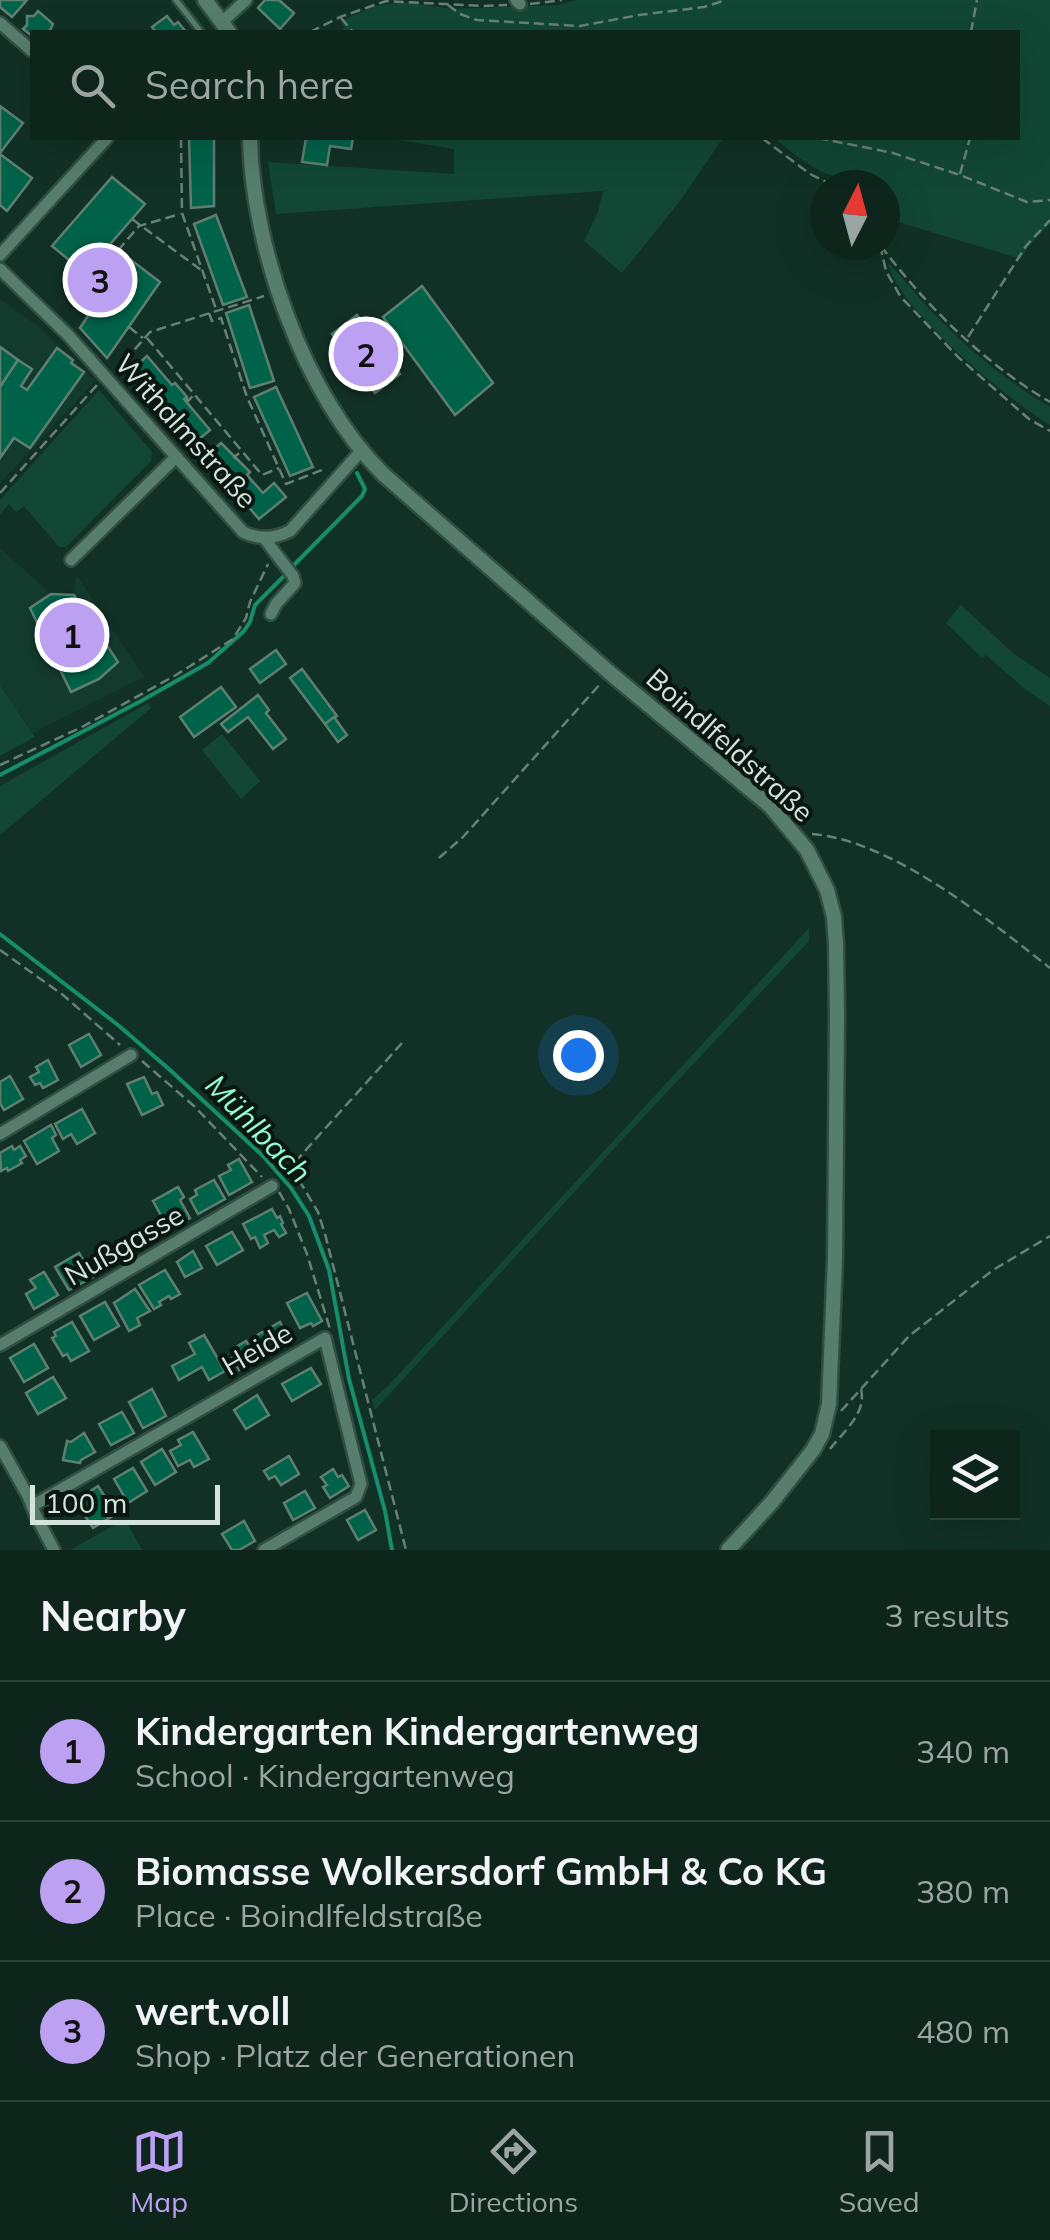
<!DOCTYPE html>
<meta charset="utf-8">
<style>
:root{--surface:#0e251c;--page:#1c3129;--text:#f1f3f6;--muted:#9ba5a3;--line:#2e423b;--accent:#bca0f2}
body{margin:0;font-family:Mulish,sans-serif;background:var(--page);color:var(--text)}
.controls{position:absolute;right:30px;bottom:30px;display:grid;overflow:hidden;border-radius:0px;box-shadow:0 10px 40px #0002}
.controls button{width:90px;height:90px;display:grid;place-items:center;padding:0;border:0;border-bottom:2px solid var(--line);background:var(--surface);color:var(--text);font:50px sans-serif}
.compass{position:absolute;left:810px;top:170px;width:90px;height:90px;border-radius:50%;background:var(--surface);box-shadow:0 10px 40px #0002;rotate:6deg}
.scale{position:absolute;left:30px;bottom:25px;width:190px;box-sizing:border-box;padding-left:10px;border:5px solid #d3e4dc;border-top:0;font-size:28px;line-height:35px;white-space:nowrap;color:#d3e4dc;-webkit-text-stroke:8px #091611;paint-order:stroke}
.you{position:absolute;left:578px;top:1055px;width:35px;height:35px;margin:-25px;border:8px solid #fff;border-radius:50%;background:#1a73e8;box-shadow:0 0 0 15px #1a73e833}
.badge{display:grid;place-items:center;width:65px;height:65px;border-radius:50%;background:var(--accent);color:#111;font-size:32px;font-weight:700}
.pin{position:absolute;translate:-50% -50%;border:5px solid #fff;box-shadow:0 2px 10px #0006}
.list{margin:0;padding:0;list-style:none}
h2{display:flex;justify-content:space-between;align-items:center;height:130px;margin:0;padding:0 40px;font-size:42px}
h2 small{font-size:32px;font-weight:400;color:var(--muted)}
.list li{display:grid;grid-template-columns:65px 1fr auto;gap:30px;align-items:center;box-sizing:border-box;height:140px;padding:0 40px;border-top:2px solid var(--line)}
.list b{display:block;font-size:38px;white-space:nowrap}
.list p{margin:0;font-size:32px;white-space:nowrap;color:var(--muted)}
.list em{font-size:32px;font-style:normal;color:var(--muted)}
.icon{flex:none;width:55px;height:55px;fill:none;stroke:currentColor;stroke-width:2;stroke-linecap:round;stroke-linejoin:round}
.map{position:relative;flex:none;width:1050px;height:1550px;overflow:hidden}
.search{position:absolute;background:var(--surface);box-shadow:0 10px 40px #0002;left:30px;right:30px;top:30px;height:110px;display:flex;align-items:center;gap:25px;box-sizing:border-box;padding:0 35px;border-radius:0px;color:var(--muted);font-size:38px}
.sheet{height:550px;background:var(--surface)}
nav{display:flex;justify-content:space-around;align-items:center;box-sizing:border-box;height:140px;border-top:2px solid var(--line);background:var(--surface);font-size:28px;color:var(--muted)}
nav a{display:grid;justify-items:center;gap:5px}
nav .on{color:var(--accent)}
.map>svg:first-child{display:block}
.built{fill:#133b2d}
.green{fill:#124735}
.lines{fill:none;stroke-linecap:round;stroke-linejoin:round}
.stream{stroke:#178e6b;stroke-width:4}
.building{fill:#006248;stroke:#5f7f71;stroke-width:2.5}
.service-casing{stroke:#314e43;stroke-width:10}
.minor-casing{stroke:#314e43;stroke-width:16}
.tertiary-casing{stroke:#314e43;stroke-width:19}
.path{stroke:#688177;stroke-width:2.5;stroke-dasharray:10 5;stroke-linecap:butt}
.service{stroke:#567d6d;stroke-width:5}
.minor{stroke:#567d6d;stroke-width:11}
.tertiary{stroke:#567d6d;stroke-width:14}
.labels{text-anchor:middle;stroke-width:8;stroke-linejoin:round;paint-order:stroke}
.street-label{font-size:28px;fill:#d3e4dc;stroke:#091611}
.water-label{font-size:30px;font-style:italic;fill:#92fbd2;stroke:#091611}
</style>
<div class="map">
<svg width="1050" height="1550" viewBox="0 0 1050 1550">
<rect width="100%" height="100%" fill="#123126"/>
<g class="built">
<path d="M0 299 38 326 95 381 0 483Z"/>
<path d="M0 548 51 594H74L75 579 78 577 144 677 33 733 0 685Z"/>
</g>
<g class="green">
<path d="M577 0H1050V224L1030 244 1021 259 885 218V185H847C839 175 828 176 817 169 801 161 788 149 774 138H1018V32H338L344 28 341 21 375 6 402 2 454 9 557 5Z"/>
<path d="M386 138H723L680 201 622 273 584 241 598 212 603 191 276 214 268 162 454 174V149Z"/>
<path d="M888 263C901 275 912 290 924 303 960 343 1004 380 1050 407V425C1008 399 898 310 888 263Z"/>
<path d="M99 390 152 452 151 461 66 547H59L24 506 16 512 9 504 0 514V500Z"/>
<path d="M961 605 1014 654 1050 678V706L1025 689 986 655 982 658 946 623Z"/>
<path d="M0 685 35 737 0 756Z"/>
<path d="M148 703 151 708 0 835V786Z"/>
<path d="M222 734 260 781 241 799 202 750Z"/>
<path d="M809 928V941L621 1141 375 1410 372 1400 390 1384Z"/>
<path d="M125 1519 142 1550H70Z"/>
</g>
<g class="lines">
<g class="stream">
<path d="M292 567 362 496 365 489 357 473"/>
<path d="M0 775 141 701 208 663 244 631 250 622 255 605 286 574"/>
<path d="M0 934 118 1025 170 1070 263 1156 291 1188 309 1216 329 1270 349 1379 385 1511 392 1550"/>
</g>
</g>
<g class="building">
<path d="M0 0H27L12 17 0 7Z"/>
<path d="M265 0H279L294 13 280 29 258 8Z"/>
<path d="M38 11 53 24 49 32H32V36L23 29 27 25V16H34Z"/>
<path d="M167 16 174 25 178 22 186 32H156L152 27Z"/>
<path d="M0 106 23 123 0 153Z"/>
<path d="M189 138H214V206L191 208Z"/>
<path d="M306 138H353L351 149 330 146 327 165 302 162Z"/>
<path d="M0 154 32 178 7 211 0 205Z"/>
<path d="M112 177 145 204 85 273 52 246Z"/>
<path d="M216 215 247 297 223 305 194 224Z"/>
<path d="M127 257 160 282 107 358 80 328Z"/>
<path d="M422 286 493 383 455 415 383 317Z"/>
<path d="M249 305 274 381 250 388 226 313Z"/>
<path d="M357 315 400 374 375 393 332 334Z"/>
<path d="M0 347 18 360 0 387Z"/>
<path d="M0 347 18 360 0 387Z"/>
<path d="M57 348 73 360 71 363 84 372 30 448 14 438 0 458V387L18 360 32 369 21 386 27 390Z"/>
<path d="M147 356 172 385 175 383 187 397 184 399 210 430 192 445 129 372Z"/>
<path d="M276 387 313 467 290 476 254 397Z"/>
<path d="M221 443 250 472 247 475 263 493 274 483 286 497 259 519 205 457Z"/>
<path d="M51 594 74 595 118 662 99 679 71 692 30 608Z"/>
<path d="M276 650 286 664 260 683 250 669Z"/>
<path d="M302 669 337 716 325 724 290 678Z"/>
<path d="M221 687 236 707 194 737 180 717Z"/>
<path d="M258 695 269 710 266 713 286 739 273 749 248 717 228 732 221 724Z"/>
<path d="M334 717 347 735 338 742 325 724Z"/>
<path d="M89 1034 101 1055 81 1067 69 1045Z"/>
<path d="M48 1060 58 1080 43 1088 40 1083 35 1085 30 1077 39 1072 36 1067Z"/>
<path d="M10 1076 23 1099 4 1110 0 1103V1082Z"/>
<path d="M144 1077 152 1094 157 1092 163 1105 142 1115 127 1084Z"/>
<path d="M82 1109 95 1133 77 1144 71 1134 63 1139 55 1124Z"/>
<path d="M51 1125 56 1135 52 1138 59 1151 37 1164 24 1141Z"/>
<path d="M12 1146 14 1150 20 1146 26 1156 20 1160 22 1163 8 1171 7 1168 1 1171 0 1153Z"/>
<path d="M239 1159 252 1182 229 1195 219 1176 231 1170 228 1165Z"/>
<path d="M214 1180 225 1199 198 1214 190 1199 197 1195 195 1190Z"/>
<path d="M178 1187 184 1197 180 1200 190 1218 169 1230 153 1201Z"/>
<path d="M272 1209 277 1218 280 1216 283 1223 281 1224 286 1233 279 1237 274 1230 264 1235 268 1243 260 1248 255 1237 251 1239 243 1224Z"/>
<path d="M232 1232 243 1250 217 1265 206 1246Z"/>
<path d="M193 1251 202 1268 185 1277 177 1262Z"/>
<path d="M79 1253 93 1277 69 1290 55 1267Z"/>
<path d="M165 1270 180 1294 171 1299 169 1296 159 1302 161 1305 154 1309 139 1285Z"/>
<path d="M44 1272 58 1295 34 1309 26 1294 36 1288 30 1280Z"/>
<path d="M135 1289 150 1311 137 1318 140 1325 129 1331 114 1303Z"/>
<path d="M307 1293 322 1321 313 1326 311 1323 300 1328 287 1303Z"/>
<path d="M105 1302 119 1326 94 1340 80 1316Z"/>
<path d="M72 1322 89 1351 71 1361 67 1354 63 1356 52 1338 56 1336 54 1332Z"/>
<path d="M280 1322 290 1340 264 1355 254 1337Z"/>
<path d="M204 1335 225 1371 209 1380 202 1367 179 1380 172 1366 195 1354 189 1343Z"/>
<path d="M246 1341 257 1359 239 1370 232 1358 237 1355 233 1349Z"/>
<path d="M34 1344 48 1368 24 1382 10 1358Z"/>
<path d="M311 1368 321 1384 292 1401 282 1384Z"/>
<path d="M53 1377 66 1398 38 1414 26 1393Z"/>
<path d="M152 1389 166 1416 143 1428 129 1402Z"/>
<path d="M257 1395 269 1415 246 1429 234 1410Z"/>
<path d="M122 1412 134 1433 111 1445 99 1424Z"/>
<path d="M193 1432 209 1459 194 1467 190 1460 178 1466 170 1451 181 1445 178 1440Z"/>
<path d="M84 1433 95 1452 81 1460 80 1463 63 1460 67 1441 71 1442Z"/>
<path d="M162 1449 176 1472 155 1485 141 1462Z"/>
<path d="M289 1456 299 1474 281 1485 275 1476 269 1479 264 1471Z"/>
<path d="M133 1468 147 1491 128 1503 114 1479Z"/>
<path d="M333 1469 338 1477 342 1475 349 1486 330 1498 323 1487 327 1485 321 1477Z"/>
<path d="M98 1486 116 1514 93 1528 80 1508 83 1506 78 1499Z"/>
<path d="M305 1491 315 1508 293 1520 284 1503Z"/>
<path d="M365 1510 376 1530 358 1540 347 1520Z"/>
<path d="M244 1521 255 1541 239 1550H232L222 1534Z"/>
</g>
<g class="lines">
<defs>
<path id="service" d="M176 0 201 32"/>
<g id="minor">
<path d="M516 0 520 4"/>
<path d="M222 22 246 0"/>
<path d="M0 23 32 51"/>
<path d="M0 255 107 138"/>
<path d="M0 269 68 335 243 532C259 540 274 539 290 531L361 451"/>
<path d="M264 538 293 576 295 583 276 604 271 614"/>
<path d="M71 560 175 458"/>
<path d="M0 1134 131 1055"/>
<path d="M0 1345 272 1186"/>
<path d="M0 1446 28 1496 36 1516 54 1550"/>
<path d="M32 1506 325 1338 361 1484 356 1497 264 1550"/>
</g>
<g id="tertiary">
<path d="M205 0 229 32"/>
<path d="M250 138C252 247 304 396 383 474L610 673 770 806 807 850 827 890 834 917 836 944 837 1016 835 1259 829 1404 822 1434 813 1450 772 1502 728 1550"/>
</g>
</defs>
<use href="#service" class="service-casing"/>
<use href="#minor" class="minor-casing"/>
<use href="#tertiary" class="tertiary-casing"/>
<g class="path">
<path d="M530 4 562 0"/>
<path d="M448 5 460 14 477 20 580 26 639 15 704 7 726 0"/>
<path d="M341 18 353 32"/>
<path d="M310 32 340 17 386 1 483 6 507 5"/>
<path d="M971 32 977 0"/>
<path d="M181 138 182 213 216 309"/>
<path d="M762 138 810 174 832 185"/>
<path d="M818 138 893 153 960 175 1027 202 1050 200"/>
<path d="M960 174 970 138"/>
<path d="M132 219 201 270"/>
<path d="M880 245 886 271 900 296 958 357 1029 419 1050 431"/>
<path d="M881 246C927 307 984 363 1050 402"/>
<path d="M100 255 118 269"/>
<path d="M108 262 139 226 180 214"/>
<path d="M209 313 212 321 221 318 247 397 286 484 322 470 325 472"/>
<path d="M129 327 143 338"/>
<path d="M968 337 1026 246 1050 220"/>
<path d="M147 338 262 475 279 468"/>
<path d="M115 372 150 332 264 296"/>
<path d="M186 398 188 401 194 395"/>
<path d="M237 459 234 457 242 451"/>
<path d="M0 493 97 385"/>
<path d="M0 765 82 727 176 675 233 639 246 618 250 602 268 564"/>
<path d="M812 834C891 840 989 920 1050 968"/>
<path d="M439 858 463 837 602 682"/>
<path d="M0 950 63 995 120 1045"/>
<path d="M402 1043 295 1162 293 1170 318 1212 325 1234 406 1550"/>
<path d="M142 1061 194 1106 262 1177"/>
<path d="M279 1192 289 1209 307 1254 330 1329"/>
<path d="M841 1411 909 1336 993 1270 1050 1236"/>
<path d="M830 1449C844 1431 867 1413 861 1389"/>
</g>
<use href="#service" class="service"/>
<use href="#minor" class="minor"/>
<use href="#tertiary" class="tertiary"/>
</g>
<g class="labels">
<g class="street-label">
<text transform="translate(186 431) rotate(48)" y="10">Withalmstraße</text>
<text transform="translate(730 745) rotate(42)" y="10">Boindlfeldstraße</text>
<text transform="translate(124 1245) rotate(-30)" y="10">Nußgasse</text>
<text transform="translate(257 1349) rotate(-30)" y="10">Heide</text>
</g>
<g class="water-label">
<text transform="translate(258 1129) rotate(46)" y="10">Mühlbach</text>
</g>
</g>
</svg>
<div class="controls">
<button><svg class="icon" aria-label="layers" viewBox="0 0 24 24"><path d="M12 4l9 5-9 5-9-5zM3 14l9 5 9-5"/></svg></button>
</div>
<svg class="compass" viewBox="-18 -18 36 36"><path d="M0-13l5 13h-10z" fill="#e53935"/><path d="M0 13l5-13h-10z" fill="#9ba5a3"/></svg>
<div class="scale">100 m</div>
<div class="you"></div>
<div class="pin badge" style="left:72px;top:635px">1</div>
<div class="pin badge" style="left:366px;top:354px">2</div>
<div class="pin badge" style="left:100px;top:280px">3</div>
<div class="search"><svg class="icon" aria-label="search" viewBox="0 0 24 24"><circle cx="10" cy="10" r="6"/><path d="M15 15l6 6"/></svg>Search here</div>
</div>
<section class="sheet">
<h2>Nearby<small>3 results</small></h2>
<ul class="list">
<li><span class="badge">1</span><div><b>Kindergarten Kindergartenweg</b><p>School · Kindergartenweg</p></div><em>340 m</em></li>
<li><span class="badge">2</span><div><b>Biomasse Wolkersdorf GmbH &amp; Co KG</b><p>Place · Boindlfeldstraße</p></div><em>380 m</em></li>
<li><span class="badge">3</span><div><b>wert.voll</b><p>Shop · Platz der Generationen</p></div><em>480 m</em></li>
</ul>
</section>
<nav>
<a class="on"><svg class="icon" aria-label="map" viewBox="0 0 24 24"><path d="M3 6l6-2 6 2 6-2v14l-6 2-6-2-6 2zM9 4v14M15 6v14"/></svg>Map</a>
<a><svg class="icon" aria-label="directions" viewBox="0 0 24 24"><path d="M12 3l9 9-9 9-9-9zM9 14v-3h6M13 9l2 2-2 2"/></svg>Directions</a>
<a><svg class="icon" aria-label="saved" viewBox="0 0 24 24"><path d="M7 4h10v16l-5-4-5 4z"/></svg>Saved</a>
</nav>
